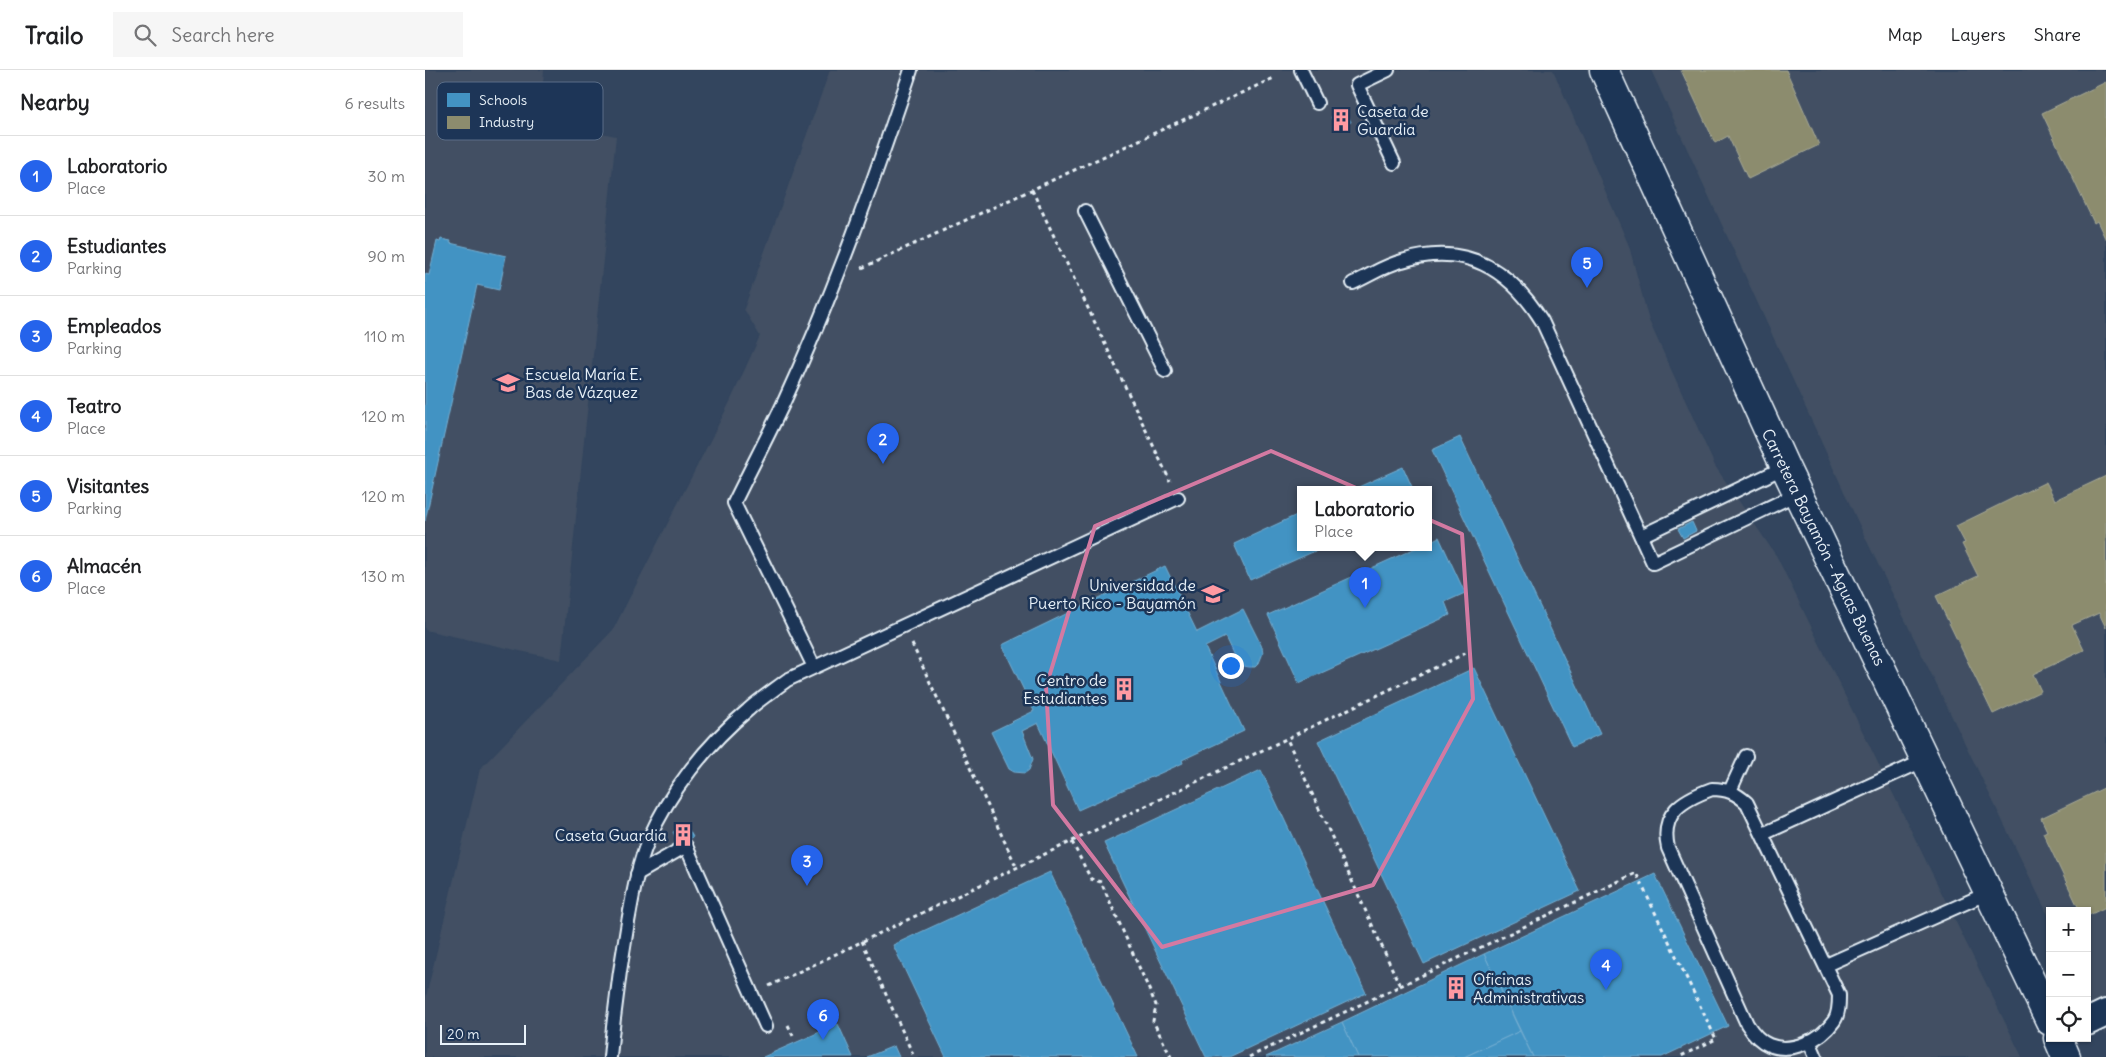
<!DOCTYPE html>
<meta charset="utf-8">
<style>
:root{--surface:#fff;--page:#f6f6f6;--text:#202124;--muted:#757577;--line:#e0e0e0;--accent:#2563eb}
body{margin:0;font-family:Delius,sans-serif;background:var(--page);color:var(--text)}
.controls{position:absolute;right:15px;bottom:15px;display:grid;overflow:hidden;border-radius:0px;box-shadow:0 1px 4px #0004}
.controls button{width:45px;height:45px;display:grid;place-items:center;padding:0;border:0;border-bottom:1px solid var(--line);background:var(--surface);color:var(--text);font:25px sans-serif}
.scale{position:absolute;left:15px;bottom:12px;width:86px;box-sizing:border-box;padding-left:5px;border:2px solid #e8f1f8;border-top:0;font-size:14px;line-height:18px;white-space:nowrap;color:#e8f1f8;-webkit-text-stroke:4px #1d3557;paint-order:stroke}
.you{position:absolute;left:805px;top:595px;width:18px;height:18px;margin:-12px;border:4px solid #fff;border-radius:50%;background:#1a73e8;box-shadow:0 0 0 8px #1a73e833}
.badge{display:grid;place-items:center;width:32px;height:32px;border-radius:50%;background:var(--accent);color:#fff;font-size:16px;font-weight:700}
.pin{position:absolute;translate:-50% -41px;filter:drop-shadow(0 1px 2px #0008)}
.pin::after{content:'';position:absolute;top:26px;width:18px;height:15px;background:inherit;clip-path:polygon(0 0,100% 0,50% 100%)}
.popup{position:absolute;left:872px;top:416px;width:135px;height:65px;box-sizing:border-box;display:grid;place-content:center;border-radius:0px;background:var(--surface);filter:drop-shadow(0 1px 4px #0005);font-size:16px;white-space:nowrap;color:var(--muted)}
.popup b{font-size:19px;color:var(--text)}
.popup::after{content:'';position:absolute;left:50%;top:100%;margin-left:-10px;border:10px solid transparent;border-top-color:var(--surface)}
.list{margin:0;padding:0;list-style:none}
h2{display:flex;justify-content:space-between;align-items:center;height:65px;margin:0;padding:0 20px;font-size:21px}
h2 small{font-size:16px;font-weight:400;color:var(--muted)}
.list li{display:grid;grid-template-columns:32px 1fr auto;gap:15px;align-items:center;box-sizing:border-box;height:80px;padding:0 20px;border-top:1px solid var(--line)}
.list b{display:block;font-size:19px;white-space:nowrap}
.list p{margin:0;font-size:16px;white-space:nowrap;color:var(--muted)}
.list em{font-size:16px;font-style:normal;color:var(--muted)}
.icon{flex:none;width:28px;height:28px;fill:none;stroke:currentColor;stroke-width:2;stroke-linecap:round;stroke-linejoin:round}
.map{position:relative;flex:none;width:1681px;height:987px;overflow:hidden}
header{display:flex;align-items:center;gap:30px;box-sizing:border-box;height:70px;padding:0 25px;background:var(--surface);border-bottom:1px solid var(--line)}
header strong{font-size:24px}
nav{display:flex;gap:28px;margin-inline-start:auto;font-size:18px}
.search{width:350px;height:45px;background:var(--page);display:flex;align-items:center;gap:12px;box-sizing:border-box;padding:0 18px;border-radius:0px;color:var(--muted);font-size:19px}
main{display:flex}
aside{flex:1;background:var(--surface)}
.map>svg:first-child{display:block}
.built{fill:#425063;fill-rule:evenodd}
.schools{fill:#4393c3;stroke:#74afd3}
.industry{fill:#8c8c6e;stroke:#a8aa97}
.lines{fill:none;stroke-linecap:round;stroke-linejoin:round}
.service-casing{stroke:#e8f1f8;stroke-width:16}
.minor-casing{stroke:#e8f1f8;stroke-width:30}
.tertiary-casing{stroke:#e8f1f8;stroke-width:31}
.path{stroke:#e8f1f8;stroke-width:3;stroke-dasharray:4 4;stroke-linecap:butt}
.service{stroke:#1d3557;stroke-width:12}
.minor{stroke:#1d3557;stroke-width:26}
.tertiary{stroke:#1d3557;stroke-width:28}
.marked{fill:none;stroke:#d37aa2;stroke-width:4;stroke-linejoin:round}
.labels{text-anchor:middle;stroke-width:5;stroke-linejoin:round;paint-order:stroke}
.poi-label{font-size:16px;fill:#e8f1f8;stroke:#1d3557;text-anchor:start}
.street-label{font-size:16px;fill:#e8f1f8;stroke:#1d3557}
.key{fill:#1d3557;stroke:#5a6d87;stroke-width:1}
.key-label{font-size:14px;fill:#e8f1f8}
</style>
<header>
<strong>Trailo</strong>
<div class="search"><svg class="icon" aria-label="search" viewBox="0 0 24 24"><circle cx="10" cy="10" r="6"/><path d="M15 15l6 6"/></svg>Search here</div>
<nav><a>Map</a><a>Layers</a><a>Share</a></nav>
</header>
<main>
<aside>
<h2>Nearby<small>6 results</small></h2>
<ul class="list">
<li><span class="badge">1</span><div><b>Laboratorio</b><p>Place</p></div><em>30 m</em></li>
<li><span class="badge">2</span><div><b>Estudiantes</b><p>Parking</p></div><em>90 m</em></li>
<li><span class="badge">3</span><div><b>Empleados</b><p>Parking</p></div><em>110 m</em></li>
<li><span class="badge">4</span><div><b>Teatro</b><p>Place</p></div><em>120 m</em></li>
<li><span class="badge">5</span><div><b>Visitantes</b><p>Parking</p></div><em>120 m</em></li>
<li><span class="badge">6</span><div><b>Almacén</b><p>Place</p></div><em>130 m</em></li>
</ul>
</aside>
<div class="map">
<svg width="1681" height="987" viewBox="0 0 1681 987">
<rect width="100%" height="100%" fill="#33455e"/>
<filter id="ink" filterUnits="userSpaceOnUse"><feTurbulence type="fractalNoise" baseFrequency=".02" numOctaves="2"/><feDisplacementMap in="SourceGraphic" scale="10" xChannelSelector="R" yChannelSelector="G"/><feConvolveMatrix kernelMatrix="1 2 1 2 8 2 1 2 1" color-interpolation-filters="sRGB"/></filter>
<g filter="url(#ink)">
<g class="built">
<path d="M0 0H119L115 51 191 66 136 590 0 560Z"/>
<path d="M405 0H1128L1204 176 1224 251 1290 396 1352 487 1597 987H0V931L55 699 188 560 305 332 335 266 319 239ZM876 419H1004V477H876Z"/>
<path d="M1226 0H1681V966L1662 927V841H1625V849L1439 465Z"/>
</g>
<g class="schools">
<path d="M920 40 926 52 912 59 906 47Z"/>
<path d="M16 169 26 171 25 173 81 186 74 220 52 215 0 451V204L4 205 12 171 15 172Z"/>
<path d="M1035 367 1175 664 1147 677 1007 380Z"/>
<path d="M978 397 988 419H929Z"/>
<path d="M876 443V477H899L825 510 809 474Z"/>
<path d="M1267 452 1271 461 1258 468 1253 459Z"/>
<path d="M1014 467 1040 523 1020 532 1025 545 874 613 843 545 993 477H1004V472Z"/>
<path d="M740 496 772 562 818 539 837 577 838 583 834 593 830 597H824L819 596 811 590 800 567 780 577 819 661 757 690 758 693 653 740 613 653 597 661 608 689 604 700 600 703 589 702 584 699 566 662 609 641 577 575Z"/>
<path d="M1049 598 1155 821 999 894 893 671Z"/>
<path d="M836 700 941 923 804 987H781L679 773Z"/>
<path d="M261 755 268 767 254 774 248 762Z"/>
<path d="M625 802 713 987H521L468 875Z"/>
<path d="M1230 804 1303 956 1237 987H1108L1059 884Z"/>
<path d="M1059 884 1095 961 1039 987H933L917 952Z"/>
<path d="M917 952 933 987H841Z"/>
<path d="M413 954 428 987H338Z"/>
<path d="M1095 961 1108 987H1039Z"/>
<path d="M469 976 474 987H442Z"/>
</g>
<g class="industry">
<path d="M1256 0H1361L1394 75 1323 109 1303 66 1290 73Z"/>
<path d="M1681 12V168H1680L1672 151 1669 153 1617 43Z"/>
<path d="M1681 406V558L1674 543 1647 555 1659 580 1608 604 1616 621 1568 644 1511 526 1553 506 1537 474 1540 473 1531 456 1621 412 1630 430Z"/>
<path d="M1681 717V837L1662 846V841H1655L1618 763 1622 761 1616 748Z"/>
</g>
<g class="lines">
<defs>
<g id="service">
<path d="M876 0 892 33"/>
<path d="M963 0 932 15 969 93"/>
<path d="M660 141 740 301"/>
<path d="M928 213C944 206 960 195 977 191 1040 172 1084 198 1117 251L1228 493 1374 423"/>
<path d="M1216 466 1360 397"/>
<path d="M389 597 309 433C325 400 342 368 358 334 408 226 448 113 486 0"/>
<path d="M1287 719C1302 719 1311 723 1322 733L1414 925C1414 934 1414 944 1409 951 1396 970 1366 984 1344 975 1334 971 1327 962 1322 954L1243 778C1235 743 1257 730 1287 719Z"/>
<path d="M1305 721 1321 686"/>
<path d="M1338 764 1500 690"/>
<path d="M212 804 261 776 341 956"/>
<path d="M1401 895 1563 823"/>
<path d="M1384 971 1391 987"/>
<path d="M185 987C189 942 195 897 203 852 208 825 212 797 223 771 244 722 282 674 323 640 335 629 349 620 362 610L753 428"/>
</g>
<path id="minor" d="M1662 952 1681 943"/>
<g id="tertiary">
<path d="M1179 0 1360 397 1625 951"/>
<path d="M1633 968 1641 987"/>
</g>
</defs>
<use href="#service" class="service-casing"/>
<use href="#minor" class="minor-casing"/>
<use href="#tertiary" class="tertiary-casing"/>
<g class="path">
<path d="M607 120 745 411"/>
<path d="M437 198 851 7"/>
<path d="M487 574 592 798"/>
<path d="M647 772 666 809 676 812 731 935 728 951 746 987"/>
<path d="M437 871 489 987"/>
<path d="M344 916 1043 582"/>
<path d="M975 916 1211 803 1291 969 1254 987"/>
<path d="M363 955 369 968"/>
<path d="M824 987 975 916 862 669"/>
</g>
<use href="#service" class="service"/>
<use href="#minor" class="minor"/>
<use href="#tertiary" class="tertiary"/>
</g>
</g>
<path class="marked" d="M846 381 1037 464 1048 629 948 815 737 877 628 735 621 617 670 456Z"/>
<defs>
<symbol id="building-bare" viewBox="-9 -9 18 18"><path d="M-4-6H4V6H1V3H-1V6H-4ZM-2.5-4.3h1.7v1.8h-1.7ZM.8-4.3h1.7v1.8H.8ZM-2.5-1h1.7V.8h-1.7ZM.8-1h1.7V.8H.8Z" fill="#ff9aa2" stroke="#1d3557" stroke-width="2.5" paint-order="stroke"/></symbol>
<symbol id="school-bare" viewBox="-9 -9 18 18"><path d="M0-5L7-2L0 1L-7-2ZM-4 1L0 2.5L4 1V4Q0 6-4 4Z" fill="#ff9aa2" stroke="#1d3557" stroke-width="2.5" paint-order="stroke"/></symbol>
<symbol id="university-bare" viewBox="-9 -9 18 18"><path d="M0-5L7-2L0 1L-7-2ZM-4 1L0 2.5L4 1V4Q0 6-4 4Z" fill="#ff9aa2" stroke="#1d3557" stroke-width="2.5" paint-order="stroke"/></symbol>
</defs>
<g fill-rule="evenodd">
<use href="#building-bare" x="900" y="34" width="32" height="32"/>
<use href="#school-bare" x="67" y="297" width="32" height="32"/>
<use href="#university-bare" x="772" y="508" width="32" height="32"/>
<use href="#building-bare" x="683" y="603" width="32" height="32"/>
<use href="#building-bare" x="242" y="749" width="32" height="32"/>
<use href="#building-bare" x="1015" y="902" width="32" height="32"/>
</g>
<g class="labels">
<g class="poi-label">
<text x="932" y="47">Caseta de<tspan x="932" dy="18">Guardia</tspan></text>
<text x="100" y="310">Escuela María E.<tspan x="100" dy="18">Bas de Vázquez</tspan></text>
<text x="771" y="521" text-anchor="end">Universidad de<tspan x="771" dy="18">Puerto Rico - Bayamón</tspan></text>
<text x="682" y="616" text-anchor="end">Centro de<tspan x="682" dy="18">Estudiantes</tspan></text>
<text x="242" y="771" text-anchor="end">Caseta Guardia</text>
<text x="1048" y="915">Oficinas<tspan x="1048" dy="18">Administrativas</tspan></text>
</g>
<g class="street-label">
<text transform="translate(1399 477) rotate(64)" y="6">Carretera Bayamón - Aguas Buenas</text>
</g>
</g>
<rect x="12" y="12" width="166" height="58" rx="8" class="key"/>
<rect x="22" y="23" width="23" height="14" fill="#4393c3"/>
<rect x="22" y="46" width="23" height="13" fill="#8c8c6e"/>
<g class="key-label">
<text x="54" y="35">Schools</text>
<text x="54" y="57">Industry</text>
</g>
</svg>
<div class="controls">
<button>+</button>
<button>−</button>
<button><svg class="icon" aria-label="locate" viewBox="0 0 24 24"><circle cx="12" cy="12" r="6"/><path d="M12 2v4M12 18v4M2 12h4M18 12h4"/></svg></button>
</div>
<div class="scale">20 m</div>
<div class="you"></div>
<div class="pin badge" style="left:940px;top:538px">1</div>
<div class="popup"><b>Laboratorio</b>Place</div>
<div class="pin badge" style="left:458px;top:394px">2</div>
<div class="pin badge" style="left:382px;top:816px">3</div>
<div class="pin badge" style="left:1181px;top:920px">4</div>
<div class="pin badge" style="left:1162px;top:218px">5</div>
<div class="pin badge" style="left:398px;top:970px">6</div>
</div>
</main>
